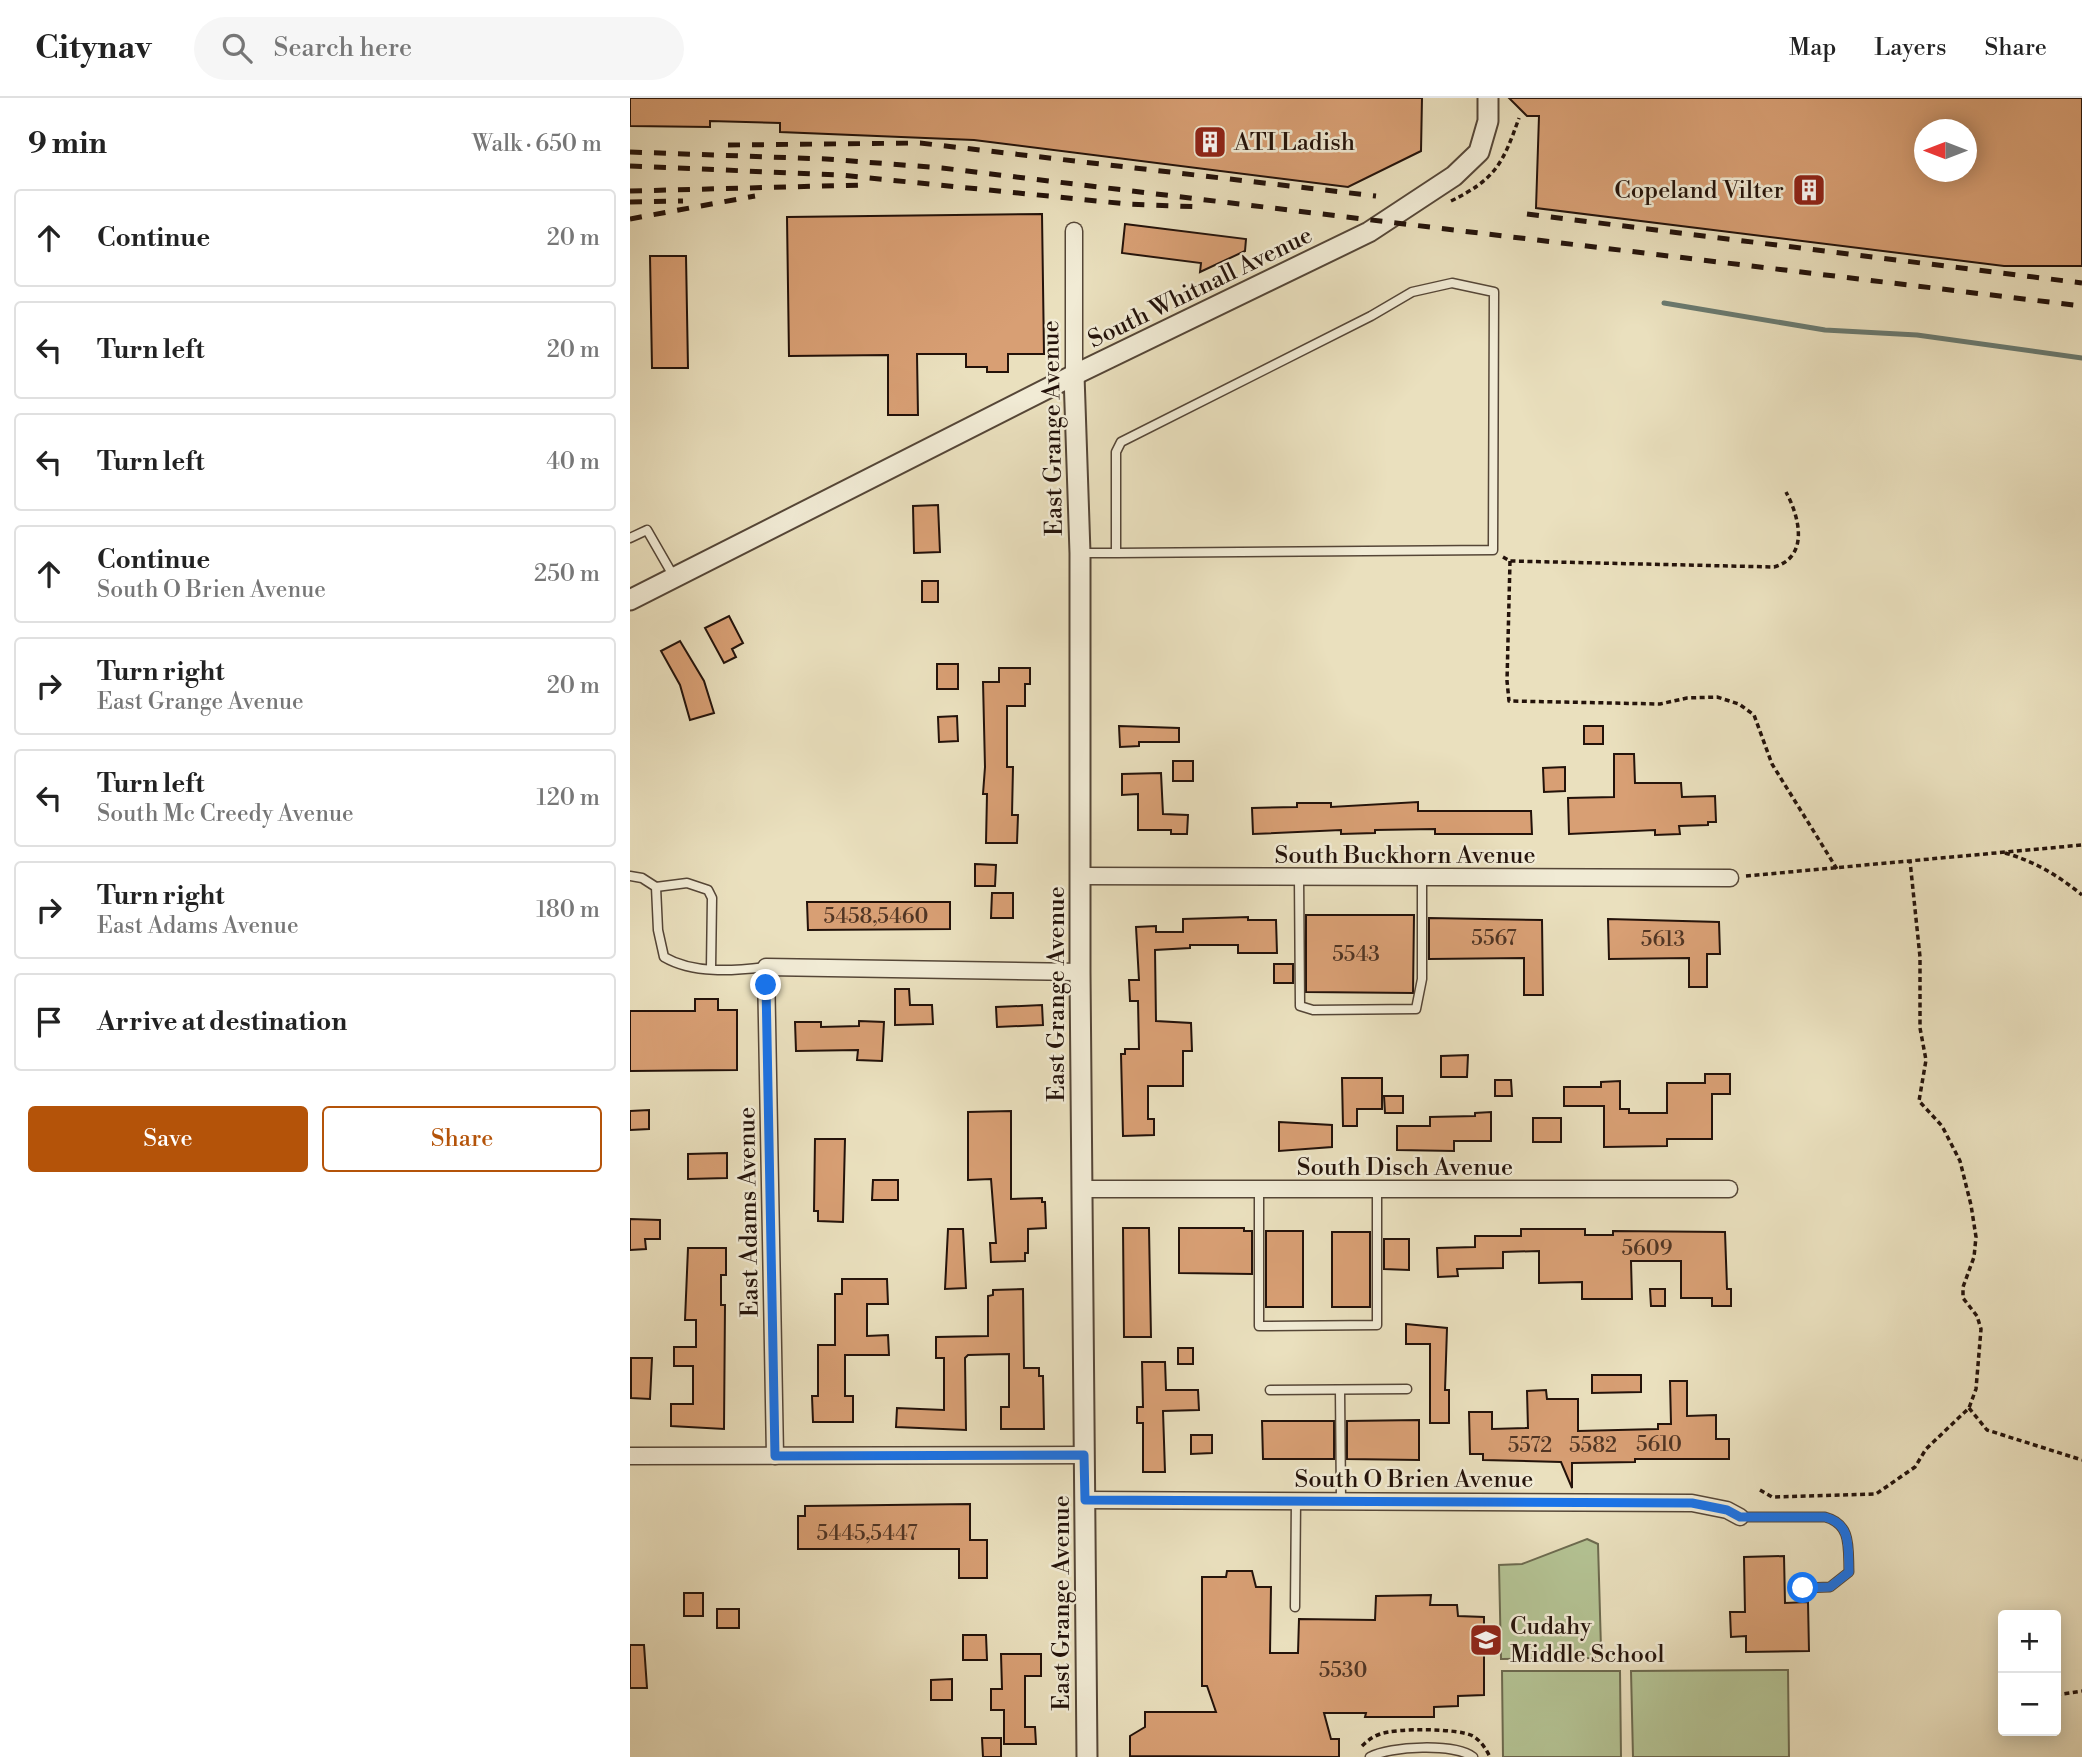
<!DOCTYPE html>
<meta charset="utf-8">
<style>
:root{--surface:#fff;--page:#f6f6f6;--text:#222;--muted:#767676;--line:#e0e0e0;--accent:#b45309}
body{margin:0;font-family:"Libre Bodoni",serif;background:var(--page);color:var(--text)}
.controls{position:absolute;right:21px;bottom:21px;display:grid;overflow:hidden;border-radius:7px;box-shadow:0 4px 18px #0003}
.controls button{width:63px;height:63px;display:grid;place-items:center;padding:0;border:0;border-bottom:2px solid var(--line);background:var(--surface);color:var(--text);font:35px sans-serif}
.compass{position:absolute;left:1284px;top:21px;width:63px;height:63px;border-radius:50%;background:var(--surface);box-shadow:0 4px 18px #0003;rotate:270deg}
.stop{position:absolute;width:21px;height:21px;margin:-16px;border:5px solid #1a73e8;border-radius:50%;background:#fff}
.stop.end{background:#1a73e8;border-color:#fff;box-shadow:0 2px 7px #0008}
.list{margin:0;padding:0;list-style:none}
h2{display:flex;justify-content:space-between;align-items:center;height:91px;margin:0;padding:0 28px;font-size:30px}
h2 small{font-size:23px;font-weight:400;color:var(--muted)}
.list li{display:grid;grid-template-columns:46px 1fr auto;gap:21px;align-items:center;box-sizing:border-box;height:98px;margin:0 14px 14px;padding:0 14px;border:2px solid var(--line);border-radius:7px}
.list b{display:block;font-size:26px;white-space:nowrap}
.list p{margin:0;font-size:23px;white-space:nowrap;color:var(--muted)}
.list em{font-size:23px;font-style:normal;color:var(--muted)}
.actions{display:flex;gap:14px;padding:21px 28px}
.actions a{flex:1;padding:16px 0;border:2px solid var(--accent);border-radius:7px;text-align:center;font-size:24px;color:var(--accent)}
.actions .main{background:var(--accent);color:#fff}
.icon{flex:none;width:38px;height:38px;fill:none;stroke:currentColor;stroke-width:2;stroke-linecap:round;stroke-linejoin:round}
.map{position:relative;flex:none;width:1452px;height:1659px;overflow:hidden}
header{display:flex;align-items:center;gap:42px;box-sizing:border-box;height:98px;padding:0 35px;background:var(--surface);border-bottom:2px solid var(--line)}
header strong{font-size:33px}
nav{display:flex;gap:38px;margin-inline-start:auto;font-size:24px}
.search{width:490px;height:63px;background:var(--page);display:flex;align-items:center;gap:18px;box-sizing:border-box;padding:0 24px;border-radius:38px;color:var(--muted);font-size:26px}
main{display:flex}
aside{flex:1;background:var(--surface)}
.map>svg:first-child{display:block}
.green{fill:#b4c394;stroke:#6c6a4f;stroke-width:2}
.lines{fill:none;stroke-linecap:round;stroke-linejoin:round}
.stream{stroke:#69796f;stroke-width:5}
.building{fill:#d89f74;stroke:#23120a;stroke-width:2;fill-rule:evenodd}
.service-casing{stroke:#554637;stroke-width:11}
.minor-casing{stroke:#554637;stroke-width:19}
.tertiary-casing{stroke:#554637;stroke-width:23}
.path{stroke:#23120a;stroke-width:3.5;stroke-dasharray:5 3.5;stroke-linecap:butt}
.service{stroke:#f1ebd5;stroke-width:8}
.minor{stroke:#f1ebd5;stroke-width:16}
.tertiary{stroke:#f1ebd5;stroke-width:19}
.rail{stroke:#23120a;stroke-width:5;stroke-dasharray:12 12;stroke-linecap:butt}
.route{stroke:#1a73e8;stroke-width:9}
.labels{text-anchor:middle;stroke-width:5;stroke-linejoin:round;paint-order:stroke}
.number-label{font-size:21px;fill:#503524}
.poi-label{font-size:24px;fill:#23120a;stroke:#f1ebd5;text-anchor:start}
.street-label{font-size:24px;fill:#23120a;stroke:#f1ebd5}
</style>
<header>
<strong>Citynav</strong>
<div class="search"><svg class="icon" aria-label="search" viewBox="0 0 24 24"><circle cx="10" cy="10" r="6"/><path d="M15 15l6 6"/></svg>Search here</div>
<nav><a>Map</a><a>Layers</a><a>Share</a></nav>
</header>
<main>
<aside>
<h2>9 min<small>Walk · 650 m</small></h2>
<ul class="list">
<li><svg class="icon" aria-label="ahead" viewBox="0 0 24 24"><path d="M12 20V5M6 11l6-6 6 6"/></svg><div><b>Continue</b></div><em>20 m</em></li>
<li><svg class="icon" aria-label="left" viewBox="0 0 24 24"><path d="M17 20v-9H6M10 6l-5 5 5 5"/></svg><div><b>Turn left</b></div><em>20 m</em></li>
<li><svg class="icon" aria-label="left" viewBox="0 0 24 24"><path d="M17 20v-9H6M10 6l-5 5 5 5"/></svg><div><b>Turn left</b></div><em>40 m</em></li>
<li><svg class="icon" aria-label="ahead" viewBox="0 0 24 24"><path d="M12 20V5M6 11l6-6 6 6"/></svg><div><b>Continue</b><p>South O Brien Avenue</p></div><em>250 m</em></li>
<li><svg class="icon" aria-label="right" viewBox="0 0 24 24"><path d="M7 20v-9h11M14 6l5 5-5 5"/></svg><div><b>Turn right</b><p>East Grange Avenue</p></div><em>20 m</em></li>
<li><svg class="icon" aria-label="left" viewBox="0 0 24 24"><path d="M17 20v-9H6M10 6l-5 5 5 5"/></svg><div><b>Turn left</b><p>South Mc Creedy Avenue</p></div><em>120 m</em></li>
<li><svg class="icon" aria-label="right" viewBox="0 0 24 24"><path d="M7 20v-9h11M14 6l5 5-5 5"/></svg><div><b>Turn right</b><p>East Adams Avenue</p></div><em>180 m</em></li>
<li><svg class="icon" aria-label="arrive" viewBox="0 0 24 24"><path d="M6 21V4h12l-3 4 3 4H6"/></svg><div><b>Arrive at destination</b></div></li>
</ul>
<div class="actions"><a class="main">Save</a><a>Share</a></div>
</aside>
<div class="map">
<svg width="1452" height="1659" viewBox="0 0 1452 1659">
<rect width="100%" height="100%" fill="#eae0be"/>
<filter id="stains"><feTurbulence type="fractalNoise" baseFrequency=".00286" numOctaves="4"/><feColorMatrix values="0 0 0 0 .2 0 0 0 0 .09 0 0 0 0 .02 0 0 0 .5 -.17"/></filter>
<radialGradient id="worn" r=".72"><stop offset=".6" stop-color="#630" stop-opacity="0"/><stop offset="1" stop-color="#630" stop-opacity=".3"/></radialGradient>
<g class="green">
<path d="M957 1441 968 1446 971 1551H965V1560L871 1561 869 1467 892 1466Z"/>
<path d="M1158 1572 1159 1659H1003L1001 1573Z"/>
<path d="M872 1573H990L991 1659H873Z"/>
</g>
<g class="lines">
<path class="stream" d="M1034 205 1195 232 1287 237 1452 260"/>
</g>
<g class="building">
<path d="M0 0H792L791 53 718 89 344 42 150 34V25L80 23V29L0 28Z"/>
<path d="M879 0H1452V168H1374L906 110 909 18H897ZM1294 32H1336V74H1294Z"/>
<path d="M412 116 414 256H378V274H357V269H336V256H287L288 317H258V257L159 258 157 119Z"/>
<path d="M495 126 616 141 615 153 570 174 571 165 492 155Z"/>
<path d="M20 158H56L58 270H22Z"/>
<path d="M308 407 310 454 284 455 283 408Z"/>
<rect x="292" y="483" width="16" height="21"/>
<path d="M99 518 113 545 102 551 106 559 94 565 75 530Z"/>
<path d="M50 543 74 583 84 615 60 622 50 587 31 553Z"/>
<rect x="307" y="566" width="21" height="25"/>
<path d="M369 570H400V586H395V608H377V669H383L382 717H388L387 745H356L357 696H353L355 669 353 584H369Z"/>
<path d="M327 618 328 643 309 644 308 619Z"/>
<path d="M489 628 549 630V644H509V648L490 649Z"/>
<rect x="954" y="628" width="19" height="18"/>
<path d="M984 656H1004L1005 685H1051L1052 699 1085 698 1086 724H1078V727L1049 728 1050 736 1025 737V732L939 736 938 700 984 699Z"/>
<rect x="543" y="663" width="20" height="20"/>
<path d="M935 669V693L914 694 913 670Z"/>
<path d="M531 675 533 716 558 717 557 736H541V732H508V696L492 697V676Z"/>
<path d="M788 704V713H901L902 736H805V731L745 732V735L711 736V732L623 736 622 710 667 709V705H701V709Z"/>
<path d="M345 766 366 767 365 788H345Z"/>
<path d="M362 795H383V820H361Z"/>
<path d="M177 804H320V831L178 832Z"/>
<path d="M676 817H784L783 895 676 894Z"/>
<path d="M618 819V822H646L647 855H608V847H560V850L525 852 526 923 561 925 562 953H553V988H518V1021H524V1037L493 1038 491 956H495V951H509L508 903H500L499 882H509L506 829 526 828V834H553V821Z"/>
<path d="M799 820 912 822 913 897H894V860L799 861Z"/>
<path d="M978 821 1089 824 1090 856H1077V889H1059V860L979 861Z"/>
<rect x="644" y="866" width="19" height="19"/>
<path d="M265 891H279L280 907H302L303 926 265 927Z"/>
<path d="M65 901H88V912H107V972L0 973V913H65Z"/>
<path d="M412 907 413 927 367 929 366 909Z"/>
<path d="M229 923 254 924 252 963 227 962 228 952 166 953 165 924H191V929L229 928Z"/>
<path d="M838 957 837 979H811V958Z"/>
<path d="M1075 976H1100V996H1082V1041H1037V1048L974 1049V1008H934V989H971V984L990 983V1011H999V1015H1037V985H1075Z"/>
<path d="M712 980H752V1011H727V1028H713Z"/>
<path d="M865 982H881L882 998H865Z"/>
<path d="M754 998H773V1015H755Z"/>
<path d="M19 1012V1031L0 1032V1013Z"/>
<path d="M381 1013V1101L412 1100V1104H415L416 1130 398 1131V1155H395V1163L361 1164 360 1145H366L361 1081 338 1082V1014Z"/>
<path d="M861 1014V1043H824V1053L767 1052V1028H800V1019L845 1018V1015Z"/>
<rect x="903" y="1020" width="28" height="24"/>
<path d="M649 1024 702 1027V1049L649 1053Z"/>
<path d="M185 1041H215L213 1124 188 1123V1113H184Z"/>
<path d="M97 1055V1080L58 1081V1056Z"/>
<path d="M243 1082H268V1102H242Z"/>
<path d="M0 1121 30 1122V1141H15L16 1151 0 1152Z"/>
<path d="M493 1130H519L521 1239H494Z"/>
<path d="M549 1130H614V1133H622V1176L549 1175Z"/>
<path d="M318 1131H333L336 1190 315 1191Z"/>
<path d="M891 1131H955V1137H983V1133L1095 1134 1097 1191H1101V1208H1082V1200H1051V1163H1001L1002 1201H952V1184L909 1185V1153L873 1154V1170L827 1171 828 1178 808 1179 807 1150 845 1149V1138H891Z"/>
<rect x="636" y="1133" width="37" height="76"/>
<rect x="702" y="1134" width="38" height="75"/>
<path d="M754 1141H779V1172L754 1171Z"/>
<path d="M58 1150H96V1177H91V1207H95L94 1331 41 1328V1306H63V1268H44V1249H66V1222H55Z"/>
<path d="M212 1181H257L258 1206H237V1238L258 1237 259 1257H215V1298H223V1324H183L182 1298H188V1247H205V1196H212Z"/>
<path d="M393 1191 394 1270H409V1278H413L414 1331H371V1309H379V1256L338 1257 335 1260 336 1332 266 1329 267 1310 314 1312V1260H306V1239L358 1238V1198L363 1197V1192Z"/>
<path d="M1020 1191H1035V1208H1021Z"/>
<path d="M776 1226 817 1230 815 1292H819V1325H800V1246H776Z"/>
<rect x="548" y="1250" width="15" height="16"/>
<path d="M1 1260H22L20 1301 1 1300Z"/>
<path d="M512 1264H535L536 1292H568L569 1312 533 1313 535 1374H513V1325H507V1309H513Z"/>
<path d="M962 1277H1011V1294L962 1295Z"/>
<path d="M1040 1283H1057V1318L1086 1317V1341H1099V1361H1005V1364L942 1365V1390L931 1364 853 1362V1356H840L839 1314H862V1331L898 1330 897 1293 916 1292 917 1301H948V1333L1028 1331V1326H1041Z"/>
<path d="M789 1322V1362L717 1361V1323Z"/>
<path d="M632 1323H704V1361H633Z"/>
<path d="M561 1337H582V1355L561 1356Z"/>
<path d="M340 1406V1442H357V1480H329V1451H168V1418H175V1408Z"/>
<path d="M1154 1458 1155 1505 1178 1504 1179 1553 1116 1554V1538L1101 1539 1100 1514H1115L1114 1459Z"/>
<path d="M597 1473H622L626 1489H641L640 1555H668L669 1521 745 1522 746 1498 801 1497 800 1507H827L828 1518 854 1519V1597L828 1598V1608L804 1609V1619H735L736 1615H694L701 1641H709V1659L500 1658V1638L515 1629V1614H586L577 1588H572V1479H596Z"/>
<rect x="54" y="1495" width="19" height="23"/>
<rect x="87" y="1511" width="22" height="19"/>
<path d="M333 1537H356L357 1562H333Z"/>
<path d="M0 1547H14L17 1590H0Z"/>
<path d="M371 1556H411V1578H395V1629H405L406 1646H374V1612H361V1591H372Z"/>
<path d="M322 1581V1602H301V1582Z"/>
<path d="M352 1640H371V1659H353Z"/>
</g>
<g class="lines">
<defs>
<g id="service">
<path d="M0 440 17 432 44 479"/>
<path d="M450 455H486L863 452 864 194 822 185 782 194 741 218 491 344 486 354V455"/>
<path d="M0 778 12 780 26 789 28 832 34 859C63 876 103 873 136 869"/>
<path d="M669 779 670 908 683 912 786 911 792 881V780"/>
<path d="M26 789 57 785 78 792 82 800 81 870"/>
<path d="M629 1091V1228L747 1227V1091"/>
<path d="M640 1292 777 1291"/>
<path d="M710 1292 711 1403"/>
<path d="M1110 1419H1195C1222 1426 1218 1450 1219 1474L1200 1489 1173 1490"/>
<path d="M665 1509 666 1403"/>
<path d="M740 1659C760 1648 825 1645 843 1659"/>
</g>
<g id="minor">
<path d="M444 133V277"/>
<path d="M449 778 1100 780"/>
<path d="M452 1091H1099"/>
<path d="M0 1358 454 1357"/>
<path d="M145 1358 136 869 450 874"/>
<path d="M455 1402 1062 1405 1097 1412 1110 1419"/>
</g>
<g id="tertiary">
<path d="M444 277 450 455V874L457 1659"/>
<path d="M0 502 444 277 739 134 824 78 849 54 858 23V0"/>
</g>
</defs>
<use href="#service" class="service-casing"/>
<use href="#minor" class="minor-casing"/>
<use href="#tertiary" class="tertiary-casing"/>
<g class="path">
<path d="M821 103C866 81 873 65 889 20"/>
<path d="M873 459 880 463 1144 469C1179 459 1170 420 1156 394"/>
<path d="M880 463 877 583 879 603 1030 606 1057 600 1087 599 1109 606 1124 617 1142 666 1207 771"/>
<path d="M1375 755C1404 763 1429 778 1452 797"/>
<path d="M1116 778 1452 747"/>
<path d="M1339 1310 1357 1332 1452 1362"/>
<path d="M1130 1392 1142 1399 1246 1396 1285 1369 1296 1351 1339 1310 1346 1291 1351 1231 1347 1218 1333 1200V1189L1344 1159 1346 1139 1341 1107 1330 1063 1312 1028 1289 1003 1296 962 1290 930V859L1280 763"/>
<path d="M1426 1597 1452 1593"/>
<path d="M732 1648C737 1643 742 1639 750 1636 766 1630 828 1630 843 1638 851 1643 856 1651 860 1659"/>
</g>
<use href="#service" class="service"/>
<use href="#minor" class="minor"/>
<use href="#tertiary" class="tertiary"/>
<g class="rail">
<path d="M98 47 290 45 746 98"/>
<path d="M0 54 196 61 312 70 1452 208"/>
<path d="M0 68 210 77 497 106 572 109"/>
<path d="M0 93 233 87"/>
<path d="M0 104 53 103"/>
<path d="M897 116 1452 185"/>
<path d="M0 121 125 98"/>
</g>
</g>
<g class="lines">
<path class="route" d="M136 887 145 1358 454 1357 455 1402 1062 1405 1097 1412 1110 1419H1195C1222 1426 1218 1450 1219 1474L1200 1489 1173 1490"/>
</g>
<defs>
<symbol id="building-square" viewBox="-11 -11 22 22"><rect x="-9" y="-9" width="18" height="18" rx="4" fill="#8f2418" stroke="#f1ebd5"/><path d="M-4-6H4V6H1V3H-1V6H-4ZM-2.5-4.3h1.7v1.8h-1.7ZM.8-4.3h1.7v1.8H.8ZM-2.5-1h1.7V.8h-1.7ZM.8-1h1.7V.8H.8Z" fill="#fff"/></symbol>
<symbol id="school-square" viewBox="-11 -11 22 22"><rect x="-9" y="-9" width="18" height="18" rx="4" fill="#8f2418" stroke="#f1ebd5"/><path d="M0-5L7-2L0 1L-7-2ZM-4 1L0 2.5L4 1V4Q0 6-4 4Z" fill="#fff"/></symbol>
</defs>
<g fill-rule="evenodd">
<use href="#building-square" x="561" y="25" width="38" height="38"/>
<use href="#building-square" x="1160" y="73" width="38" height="38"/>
<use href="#school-square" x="837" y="1523" width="38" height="38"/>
</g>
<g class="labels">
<g class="number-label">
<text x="246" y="825">5458,5460</text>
<text x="864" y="847">5567</text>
<text x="1033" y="848">5613</text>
<text x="726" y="863">5543</text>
<text x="1017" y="1157">5609</text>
<text x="1029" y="1353">5610</text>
<text x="900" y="1354">5572</text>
<text x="963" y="1354">5582</text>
<text x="237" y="1442">5445,5447</text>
<text x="713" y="1579">5530</text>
</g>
<g class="poi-label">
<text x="604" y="52">ATI Ladish</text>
<text x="1154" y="100" text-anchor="end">Copeland Vilter</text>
<text x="880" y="1536">Cudahy<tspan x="880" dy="28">Middle School</tspan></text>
</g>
<g class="street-label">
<text transform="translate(570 189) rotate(-26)" y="8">South Whitnall Avenue</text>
<text transform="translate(422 330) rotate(-91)" y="8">East Grange Avenue</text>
<text x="775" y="765">South Buckhorn Avenue</text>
<text transform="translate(426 896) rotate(-90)" y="8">East Grange Avenue</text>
<text x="775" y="1077">South Disch Avenue</text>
<text transform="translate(118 1114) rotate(-91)" y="8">East Adams Avenue</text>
<text x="784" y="1389">South O Brien Avenue</text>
<text transform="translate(431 1505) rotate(-90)" y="8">East Grange Avenue</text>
</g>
</g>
<rect width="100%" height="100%" filter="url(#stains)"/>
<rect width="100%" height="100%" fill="url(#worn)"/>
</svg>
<div class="controls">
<button>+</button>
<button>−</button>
</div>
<svg class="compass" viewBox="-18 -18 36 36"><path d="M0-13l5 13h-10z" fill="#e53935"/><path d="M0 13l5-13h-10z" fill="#767676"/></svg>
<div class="stop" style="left:1173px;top:1490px"></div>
<div class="stop end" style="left:136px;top:887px"></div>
</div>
</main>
